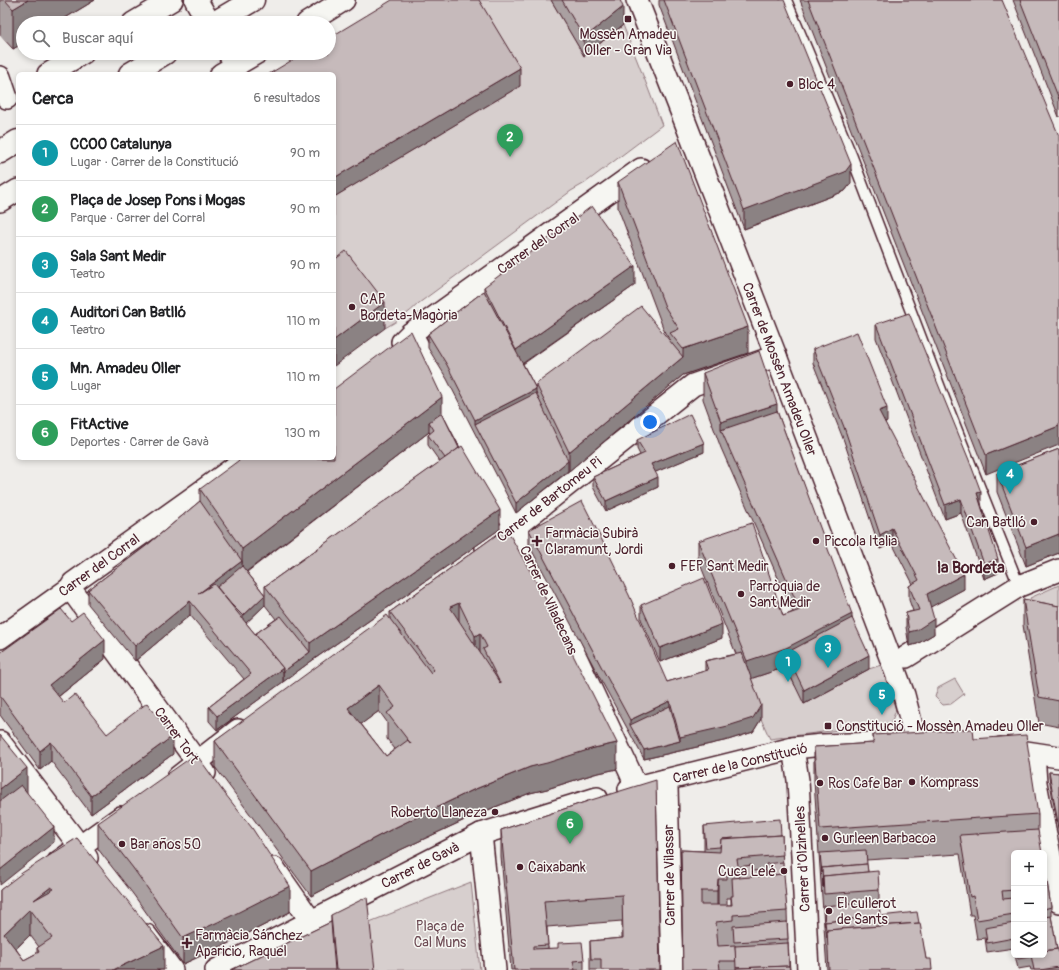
<!DOCTYPE html>
<html lang="es">
<meta charset="utf-8">
<style>
:root{--surface:#fff;--page:#f6f6f6;--text:#202124;--muted:#757577;--line:#e0e0e0;--accent:#db2777}
body{margin:0;font-family:Pangolin,sans-serif;background:var(--page);color:var(--text)}
.controls{position:absolute;right:12px;bottom:12px;display:grid;overflow:hidden;border-radius:6px;box-shadow:0 2px 6px #0003}
.controls button{width:36px;height:36px;display:grid;place-items:center;padding:0;border:0;border-bottom:1px solid var(--line);background:var(--surface);color:var(--text);font:20px sans-serif}
.you{position:absolute;left:650px;top:422px;width:14px;height:14px;margin:-10px;border:3px solid #fff;border-radius:50%;background:#1a73e8;box-shadow:0 0 0 6px #1a73e833}
.badge{display:grid;place-items:center;width:26px;height:26px;border-radius:50%;background:var(--accent);color:#fff;font-size:13px;font-weight:700}
.pin{position:absolute;translate:-50% -33px;filter:drop-shadow(0 1px 2px #0008)}
.pin::after{content:'';position:absolute;top:21px;width:14px;height:12px;background:inherit;clip-path:polygon(0 0,100% 0,50% 100%)}
.list{margin:0;padding:0;list-style:none}
h2{display:flex;justify-content:space-between;align-items:center;height:52px;margin:0;padding:0 16px;font-size:17px}
h2 small{font-size:13px;font-weight:400;color:var(--muted)}
.list li{display:grid;grid-template-columns:26px 1fr auto;gap:12px;align-items:center;box-sizing:border-box;height:56px;padding:0 16px;border-top:1px solid var(--line)}
.list b{display:block;font-size:15px;white-space:nowrap}
.list p{margin:0;font-size:13px;white-space:nowrap;color:var(--muted)}
.list em{font-size:13px;font-style:normal;color:var(--muted)}
.icon{flex:none;width:22px;height:22px;fill:none;stroke:currentColor;stroke-width:2;stroke-linecap:round;stroke-linejoin:round}
.map{position:relative;flex:none;width:1059px;height:970px;overflow:hidden}
.search{position:absolute;background:var(--surface);box-shadow:0 2px 6px #0003;left:16px;top:16px;width:320px;height:44px;display:flex;align-items:center;gap:10px;box-sizing:border-box;padding:0 14px;border-radius:22px;color:var(--muted);font-size:15px}
.panel{position:absolute;background:var(--surface);box-shadow:0 2px 6px #0003;left:16px;top:72px;width:320px;height:388px;border-radius:6px}
.map>svg:first-child{display:block}
.green{fill:#d7cfce;stroke:#90777c}
.lines{fill:none;stroke-linecap:round;stroke-linejoin:round}
.lane-casing{stroke:#4a1f2b;stroke-width:13}
.street-casing{stroke:#4a1f2b;stroke-width:24}
.secondary-casing{stroke:#4a1f2b;stroke-width:25}
.primary-casing{stroke:#4a1f2b;stroke-width:25}
.lane{stroke:#f6f6f2;stroke-width:10}
.street{stroke:#f6f6f2;stroke-width:21}
.secondary{stroke:#f6f6f2;stroke-width:22}
.primary{stroke:#f6f6f2;stroke-width:22}
.wall{fill:#aaa0a1;stroke:#4a1f2b;fill-rule:evenodd}
.shaded-wall{fill:#8b8283;stroke:#4a1f2b}
.building{fill:#c6babb;stroke:#4a1f2b;fill-rule:evenodd}
.poi-dot{fill:#4a1f2b;stroke:#f6f6f2;stroke-width:1.5}
.labels{text-anchor:middle;stroke-width:3;stroke-linejoin:round;paint-order:stroke}
.poi-label{font-size:14px;fill:#4a1f2b;stroke:#f6f6f2;text-anchor:start}
.street-label{font-size:14px;fill:#4a1f2b;stroke:#f6f6f2}
.park-label{font-size:14px;fill:#6d4b54;stroke:#f6f6f2}
.quarter-label{font-size:16px;font-weight:bold;fill:#4a1f2b;stroke:#f6f6f2}
</style>
<div class="map">
<svg width="1059" height="970" viewBox="0 0 1059 970">
<rect width="100%" height="100%" fill="#efedea"/>
<filter id="ink" filterUnits="userSpaceOnUse"><feTurbulence type="fractalNoise" baseFrequency=".025" numOctaves="2"/><feDisplacementMap in="SourceGraphic" scale="8" xChannelSelector="R" yChannelSelector="G"/><feConvolveMatrix kernelMatrix="1 2 1 2 8 2 1 2 1" color-interpolation-filters="sRGB"/></filter>
<g filter="url(#ink)">
<g class="green">
<path d="M468 0H551L584 56 623 25 646 83 662 125 585 183 571 191 419 303C409 313 398 321 385 328L346 277 334 286V197L520 86Z"/>
<path d="M1059 585V611L1033 603 1030 598Z"/>
<path d="M881 665 896 710 891 723 770 739 761 719 747 680 786 667 795 686 869 669Z"/>
<path d="M955 679 964 694 951 704 943 705 935 697 938 688Z"/>
<path d="M471 882 480 970H372L367 923Z"/>
</g>
<g class="lines">
<defs>
<path id="lane" d="M786 0 852 157 944 398 1019 586"/>
<g id="street">
<path d="M637 0 684 119 776 356 893 665 904 695 916 741"/>
<path d="M133 23 172 0"/>
<path d="M307 23 344 0"/>
<path d="M48 74 83 53"/>
<path d="M221 74 257 53"/>
<path d="M0 77 7 98"/>
<path d="M0 201 18 190"/>
<path d="M411 333 515 527 629 770 636 786"/>
<path d="M402 342 411 333 426 323 641 169"/>
<path d="M486 548 515 527 693 385 776 356"/>
<path d="M70 588 205 773"/>
<path d="M0 638 70 588 73 583 199 493 247 458"/>
<path d="M906 657 1019 586 1059 570"/>
<path d="M0 742 72 836 87 858"/>
<path d="M793 748 798 780 808 970"/>
<path d="M1001 748 1059 757"/>
<path d="M1034 754 1036 783 1059 902"/>
<path d="M178 777 238 730"/>
<path d="M665 780 667 787 672 970"/>
<path d="M629 789 793 748 823 745 900 742"/>
<path d="M481 834 495 970"/>
<path d="M58 862 121 817"/>
<path d="M274 868 311 921"/>
<path d="M146 935 172 970"/>
<path d="M216 970 481 834 597 798"/>
</g>
<g id="secondary">
<path d="M196 0 209 23"/>
<path d="M229 53 237 65"/>
</g>
<g id="primary">
<path d="M214 23 253 0"/>
<path d="M130 74 165 53"/>
<path d="M0 152 18 141"/>
</g>
</defs>
<use href="#lane" class="lane-casing"/>
<use href="#street" class="street-casing"/>
<use href="#secondary" class="secondary-casing"/>
<use href="#primary" class="primary-casing"/>
<use href="#lane" class="lane"/>
<use href="#street" class="street"/>
<use href="#secondary" class="secondary"/>
<use href="#primary" class="primary"/>
</g>
<g class="wall">
<path d="M0 0H95L57 23H23V43L13 49 0 35Z"/>
<path d="M551 0H620L623 25 584 56Z"/>
<path d="M659 0H664L851 183 845 191 744 229 659 5Z"/>
<path d="M800 0H1002L986 474Z"/>
<path d="M1013 0H1059V117Z"/>
<path d="M618 182 748 353 683 375 569 471 516 513 447 379 428 348V334L484 291V287L635 285 523 364 536 389V384L670 340 665 333 618 208Z"/>
<path d="M876 324 981 503 998 573 984 579 961 513 945 519 876 338Z"/>
<path d="M813 349 887 422 885 423 964 589 930 607 934 634 917 644 909 646 906 627V613L913 611 909 600V586L913 584 892 543 880 549 844 441 813 363Z"/>
<path d="M703 373 777 411 852 618 869 669 804 704 786 667 751 678 761 719 753 732 728 740 644 759 602 682 529 545V530L667 682 705 671V661L736 654 698 559V541L783 616 793 612 721 448 703 399Z"/>
<path d="M442 413 500 529 310 662 217 730 209 721V707L244 679 190 615 135 661 88 604V590L146 546 200 501V489ZM429 432 430 433 428 435V445L440 462 265 586V595L247 572ZM265 605 276 619 255 634 246 623Z"/>
<path d="M637 440 704 452 655 472 658 487 606 511 593 487V477L640 455 637 449Z"/>
<path d="M1059 449V553L1026 566 997 492V473Z"/>
<path d="M506 528 617 769 594 774 547 789 530 793 473 816 396 852 311 896 215 767V741L390 620V612ZM379 711 387 722V739L395 749 386 756 361 724Z"/>
<path d="M1023 599 1059 606V727L1039 723 1023 625Z"/>
<path d="M641 605 722 638 660 662 641 619Z"/>
<path d="M71 621 105 659 58 697 64 703 107 734 173 754 91 814 51 761 40 770 0 715V653Z"/>
<path d="M873 735 974 739 1038 814V830L1014 853V948L987 952 985 938 977 939 973 915H970L960 854 866 860 868 872 879 890V901L880 916 919 923 926 959 932 970H827L814 781V747L873 743Z"/>
<path d="M1049 772 1059 773V834L1049 777Z"/>
<path d="M588 801 660 970H590V941L622 938V921L547 927 548 948 584 960V970H511L501 856V830Z"/>
<path d="M98 823 290 912 229 943 183 964 133 894 98 849Z"/>
<path d="M704 826 782 835 783 874 787 911 788 943 790 970H683L681 850 704 851ZM727 898H731V905H727Z"/>
<path d="M77 838 164 970H0V890ZM30 935 39 947 37 948V953L24 960 16 949Z"/>
<path d="M1044 863 1051 907V916L1057 949 1059 957V970H1031L1030 967 1018 969 1015 955H1044Z"/>
<path d="M331 915 375 970H231L331 922Z"/>
</g>
<g class="shaded-wall">
<path d="M28 0H95L57 23H23V43L13 49V9Z"/>
<path d="M623 7V25L584 56V38Z"/>
<path d="M520 68V86L334 197V178Z"/>
<path d="M851 164V183L845 191 744 229V210Z"/>
<path d="M635 266V285L516 368V350Z"/>
<path d="M385 302V328L334 366V340Z"/>
<path d="M748 327V353L683 375 569 471V452L683 357V349Z"/>
<path d="M536 389V403L475 424V420Z"/>
<path d="M442 397V423L429 422V432L242 575V549Z"/>
<path d="M777 404V430H721V422Z"/>
<path d="M887 408V422L879 426V411Z"/>
<path d="M1059 426V445L986 474V455Z"/>
<path d="M704 443V452L651 474V464Z"/>
<path d="M568 461V471L516 513V503Z"/>
<path d="M658 477V487L606 511V501Z"/>
<path d="M981 492V506L977 493Z"/>
<path d="M961 499V513L945 519V505Z"/>
<path d="M500 510V529L310 662 283 682V672L310 652V643Z"/>
<path d="M892 528V543L880 549V535Z"/>
<path d="M1059 534V553L1026 566V547Z"/>
<path d="M998 559V573L984 579V564Z"/>
<path d="M242 561V575L219 593 198 594Z"/>
<path d="M964 574V589L927 609V594Z"/>
<path d="M265 595V605L243 626V616Z"/>
<path d="M190 601V615L135 661V646Z"/>
<path d="M459 603V629L450 607Z"/>
<path d="M852 614V632L786 653V667L747 680V661Z"/>
<path d="M934 619V634L917 644 909 646V632Z"/>
<path d="M722 624V638L660 662V648Z"/>
<path d="M480 633V659L475 662V636Z"/>
<path d="M105 640V659L49 704V685Z"/>
<path d="M869 655V669L804 704V690Z"/>
<path d="M283 668V682L217 730V716Z"/>
<path d="M379 685V711L348 734V708Z"/>
<path d="M670 701V715L630 725V720Z"/>
<path d="M761 705V719L753 732 728 740 644 759V750L680 741V737Z"/>
<path d="M173 736V754L91 814V796Z"/>
<path d="M51 742V761L40 770V751Z"/>
<path d="M617 743V769L594 774 547 789 530 793 473 816 396 852 311 896V871L396 827 473 790 530 767 594 748Z"/>
<path d="M27 768V794L0 815V789Z"/>
<path d="M54 827V842L0 885V870Z"/>
<path d="M718 879V905L717 917V891Z"/>
<path d="M290 886V912L229 943 183 964V938Z"/>
<path d="M51 887V913L34 900Z"/>
<path d="M30 909V935L4 960V934Z"/>
<path d="M164 946V970H113Z"/>
</g>
<g class="building">
<path d="M5 0H28L13 9Z"/>
<path d="M392 0H479L520 68 334 178V74H269L304 53H329V38Z"/>
<path d="M562 0H620L623 7 584 38Z"/>
<path d="M664 0H784L851 164 845 172 744 210Z"/>
<path d="M808 0H1002L1059 136V426L986 455Z"/>
<path d="M1020 0H1059V99Z"/>
<path d="M677 141 748 327 683 349 670 333 679 329 665 307 618 182Z"/>
<path d="M592 206 635 266 516 350 484 287Z"/>
<path d="M346 251 385 302 334 340V260Z"/>
<path d="M484 291 536 389 475 420 447 365 428 334Z"/>
<path d="M641 306 683 357 569 452 536 384Z"/>
<path d="M909 313 969 460 981 492 977 493 998 559 984 564 961 499 945 505 876 324Z"/>
<path d="M411 331 442 397 242 549 200 489 242 458H334V389Z"/>
<path d="M857 332 887 408 879 411 964 574 927 594 934 619 917 630 909 632 906 613 919 610 909 586 919 580 892 528 880 535 844 427 813 349Z"/>
<path d="M759 351 777 404 721 422 703 373Z"/>
<path d="M536 393 568 461 516 503 475 424Z"/>
<path d="M777 411 852 614 786 648 747 661 698 541 752 523 783 616 800 610 721 430Z"/>
<path d="M442 413 459 448 445 458 428 435 434 430 429 422Z"/>
<path d="M690 414 704 443 651 464 658 477 606 501 593 477 645 453 637 440Z"/>
<path d="M462 446 500 510 310 643 265 586Z"/>
<path d="M1059 449V534L1026 547 997 473Z"/>
<path d="M200 501 242 561 198 594 214 584 283 668 217 716 209 707 251 674 190 601 135 646 88 590 146 546Z"/>
<path d="M582 501 608 552 629 595 667 682 708 670 705 661 742 653 761 705 753 718 728 726 680 737 670 701 630 720 602 668 529 530Z"/>
<path d="M506 528 554 614 572 653 617 743 594 748 547 763 530 767 473 790 396 827 311 871 215 741 387 615 431 673 434 670 390 612ZM459 603 475 636 480 633 487 647 483 649 500 683 450 607ZM379 685 395 707 387 713 411 744 408 740 386 756 348 708Z"/>
<path d="M242 566 265 595 243 616 231 604 217 587Z"/>
<path d="M704 578 722 624 660 648 641 605Z"/>
<path d="M1023 599 1059 606V701L1039 697Z"/>
<path d="M61 609 71 621 83 612 105 640 49 685 64 703 75 694 107 734 147 703 173 736 91 796 51 742 40 751 0 696V653Z"/>
<path d="M281 616 310 652 283 672V668L255 634Z"/>
<path d="M852 618 869 655 804 690 786 653Z"/>
<path d="M670 706 680 741 644 750 630 725Z"/>
<path d="M973 729 974 739 1026 735 1038 814 820 829 814 747 874 743 873 735Z"/>
<path d="M0 735 27 768 0 789Z"/>
<path d="M196 754 222 790 252 828 290 886 229 917 183 938 133 868 98 823Z"/>
<path d="M1049 772 1059 773V829Z"/>
<path d="M656 780 660 970H601V959H591L590 941 623 938 622 895 544 901 548 945 533 946V949L558 948V943L582 942 584 960 573 961 575 970H514L501 830 588 801Z"/>
<path d="M21 785 54 827 0 870V801Z"/>
<path d="M780 819 781 835 721 839 720 847 706 848 704 826Z"/>
<path d="M1038 830 1042 853H1014V890L1002 891 1003 899 1014 898V914L977 920 973 896 970 897 960 835Z"/>
<path d="M782 835 783 855 737 859 739 871 727 873V879H718L717 891H701V905H732L731 896H733L732 878 784 874 787 911 733 915V920L716 922 718 946 735 945 736 961H719L720 970H683L681 850 720 852 721 839Z"/>
<path d="M77 838 164 946 113 970H0V890L22 873ZM51 887 54 889 34 900ZM30 909 52 938 37 948 39 952 24 960 4 934Z"/>
<path d="M866 850 867 864 822 868V873L820 853Z"/>
<path d="M783 862V874L739 878 738 867 752 865V871L766 870V864Z"/>
<path d="M1044 863 1051 907 1044 909Z"/>
<path d="M867 864 868 872 823 876V887L822 868Z"/>
<path d="M878 871 879 890 824 894 823 876Z"/>
<path d="M367 897 375 970H336L331 915Z"/>
<path d="M879 901 880 916 825 922V926L824 906Z"/>
<path d="M917 912 919 923 827 930V938L825 922Z"/>
<path d="M1051 916 1057 949 1044 951V917Z"/>
<path d="M331 922 335 970H231Z"/>
<path d="M787 922 788 939 734 942 733 926Z"/>
<path d="M920 923 926 959H931L932 970H829L827 930Z"/>
<path d="M1014 923V938L987 943 985 928Z"/>
<path d="M788 943 789 966 736 968 735 946Z"/>
<path d="M1058 949 1059 957V967L1040 970H1034L1031 955H1044V951Z"/>
<path d="M1017 955H1030V957L1018 959Z"/>
<path d="M789 966 790 970H736V968Z"/>
</g>
</g>
<g class="poi-dot">
<rect x="624" y="15" width="8" height="8" rx="2"/>
<circle cx="790" cy="84" r="4"/>
<circle cx="352" cy="307" r="4"/>
<circle cx="1034" cy="522" r="4"/>
<path d="M535 535h4v4h4v4h-4v4h-4v-4h-4v-4h4z"/>
<circle cx="816" cy="541" r="4"/>
<circle cx="672" cy="566" r="4"/>
<circle cx="741" cy="594" r="4"/>
<rect x="824" y="722" width="8" height="8" rx="2"/>
<circle cx="912" cy="782" r="4"/>
<circle cx="820" cy="783" r="4"/>
<circle cx="495" cy="812" r="4"/>
<circle cx="825" cy="838" r="4"/>
<circle cx="122" cy="844" r="4"/>
<circle cx="520" cy="867" r="4"/>
<circle cx="784" cy="871" r="4"/>
<circle cx="829" cy="911" r="4"/>
<path d="M185 937h4v4h4v4h-4v4h-4v-4h-4v-4h4z"/>
</g>
<g class="labels">
<g class="poi-label">
<text x="628" y="39" text-anchor="middle">Mossèn Amadeu<tspan x="628" dy="16">Oller - Gran Via</tspan></text>
<text x="798" y="89">Bloc 4</text>
<text x="360" y="304">CAP<tspan x="360" dy="16">Bordeta-Magòria</tspan></text>
<text x="1026" y="527" text-anchor="end">Can Batlló</text>
<text x="545" y="538">Farmàcia Subirà<tspan x="545" dy="16">Claramunt, Jordi</tspan></text>
<text x="824" y="546">Piccola Italia</text>
<text x="680" y="571">FEP Sant Medir</text>
<text x="749" y="591">Parròquia de<tspan x="749" dy="16">Sant Medir</tspan></text>
<text x="836" y="731">Constitució - Mossèn Amadeu Oller</text>
<text x="920" y="787">Komprass</text>
<text x="828" y="788">Ros Cafe Bar</text>
<text x="487" y="817" text-anchor="end">Roberto Llaneza</text>
<text x="833" y="843">Gurleen Barbacoa</text>
<text x="130" y="849">Bar años 50</text>
<text x="528" y="872">Caixabank</text>
<text x="776" y="876" text-anchor="end">Cuca Lelé</text>
<text x="837" y="908">El cullerot<tspan x="837" dy="16">de Sants</tspan></text>
<text x="195" y="940">Farmàcia Sánchez<tspan x="195" dy="16">Aparicio, Raquel</tspan></text>
</g>
<g class="street-label">
<text transform="translate(538 243) rotate(-35)" y="5">Carrer del Corral</text>
<text transform="translate(780 369) rotate(69)" y="5">Carrer de Mossèn Amadeu Oller</text>
<text transform="translate(549 499) rotate(-38)" y="5">Carrer de Bartomeu Pi</text>
<text transform="translate(99 565) rotate(-36)" y="5">Carrer del Corral</text>
<text transform="translate(549 600) rotate(65)" y="5">Carrer de Viladecans</text>
<text transform="translate(177 735) rotate(54)" y="5">Carrer Tort</text>
<text transform="translate(740 763) rotate(-13)" y="5">Carrer de la Constitució</text>
<text transform="translate(802 859) rotate(-93)" y="5">Carrer d'Olzinelles</text>
<text transform="translate(420 865) rotate(-27)" y="5">Carrer de Gavà</text>
<text transform="translate(669 875) rotate(-91)" y="5">Carrer de Vilassar</text>
</g>
<g class="park-label">
<text x="440" y="931">Plaça de<tspan x="440" dy="16">Cal Muns</tspan></text>
</g>
<g class="quarter-label">
<text x="971" y="573">la Bordeta</text>
</g>
</g>
</svg>
<div class="controls">
<button>+</button>
<button>−</button>
<button><svg class="icon" aria-label="layers" viewBox="0 0 24 24"><path d="M12 4l9 5-9 5-9-5zM3 14l9 5 9-5"/></svg></button>
</div>
<div class="you"></div>
<div class="pin badge" style="left:788px;top:682px;background:#0f9aa8">1</div>
<div class="pin badge" style="left:510px;top:157px;background:#2e9e5b">2</div>
<div class="pin badge" style="left:828px;top:668px;background:#0f9aa8">3</div>
<div class="pin badge" style="left:1010px;top:494px;background:#0f9aa8">4</div>
<div class="pin badge" style="left:882px;top:715px;background:#0f9aa8">5</div>
<div class="pin badge" style="left:570px;top:844px;background:#2e9e5b">6</div>
<div class="search"><svg class="icon" aria-label="search" viewBox="0 0 24 24"><circle cx="10" cy="10" r="6"/><path d="M15 15l6 6"/></svg>Buscar aquí</div>
<section class="panel">
<h2>Cerca<small>6 resultados</small></h2>
<ul class="list">
<li><span class="badge" style="background:#0f9aa8">1</span><div><b>CCOO Catalunya</b><p>Lugar · Carrer de la Constitució</p></div><em>90 m</em></li>
<li><span class="badge" style="background:#2e9e5b">2</span><div><b>Plaça de Josep Pons i Mogas</b><p>Parque · Carrer del Corral</p></div><em>90 m</em></li>
<li><span class="badge" style="background:#0f9aa8">3</span><div><b>Sala Sant Medir</b><p>Teatro</p></div><em>90 m</em></li>
<li><span class="badge" style="background:#0f9aa8">4</span><div><b>Auditori Can Batlló</b><p>Teatro</p></div><em>110 m</em></li>
<li><span class="badge" style="background:#0f9aa8">5</span><div><b>Mn. Amadeu Oller</b><p>Lugar</p></div><em>110 m</em></li>
<li><span class="badge" style="background:#2e9e5b">6</span><div><b>FitActive</b><p>Deportes · Carrer de Gavà</p></div><em>130 m</em></li>
</ul>
</section>
</div>
